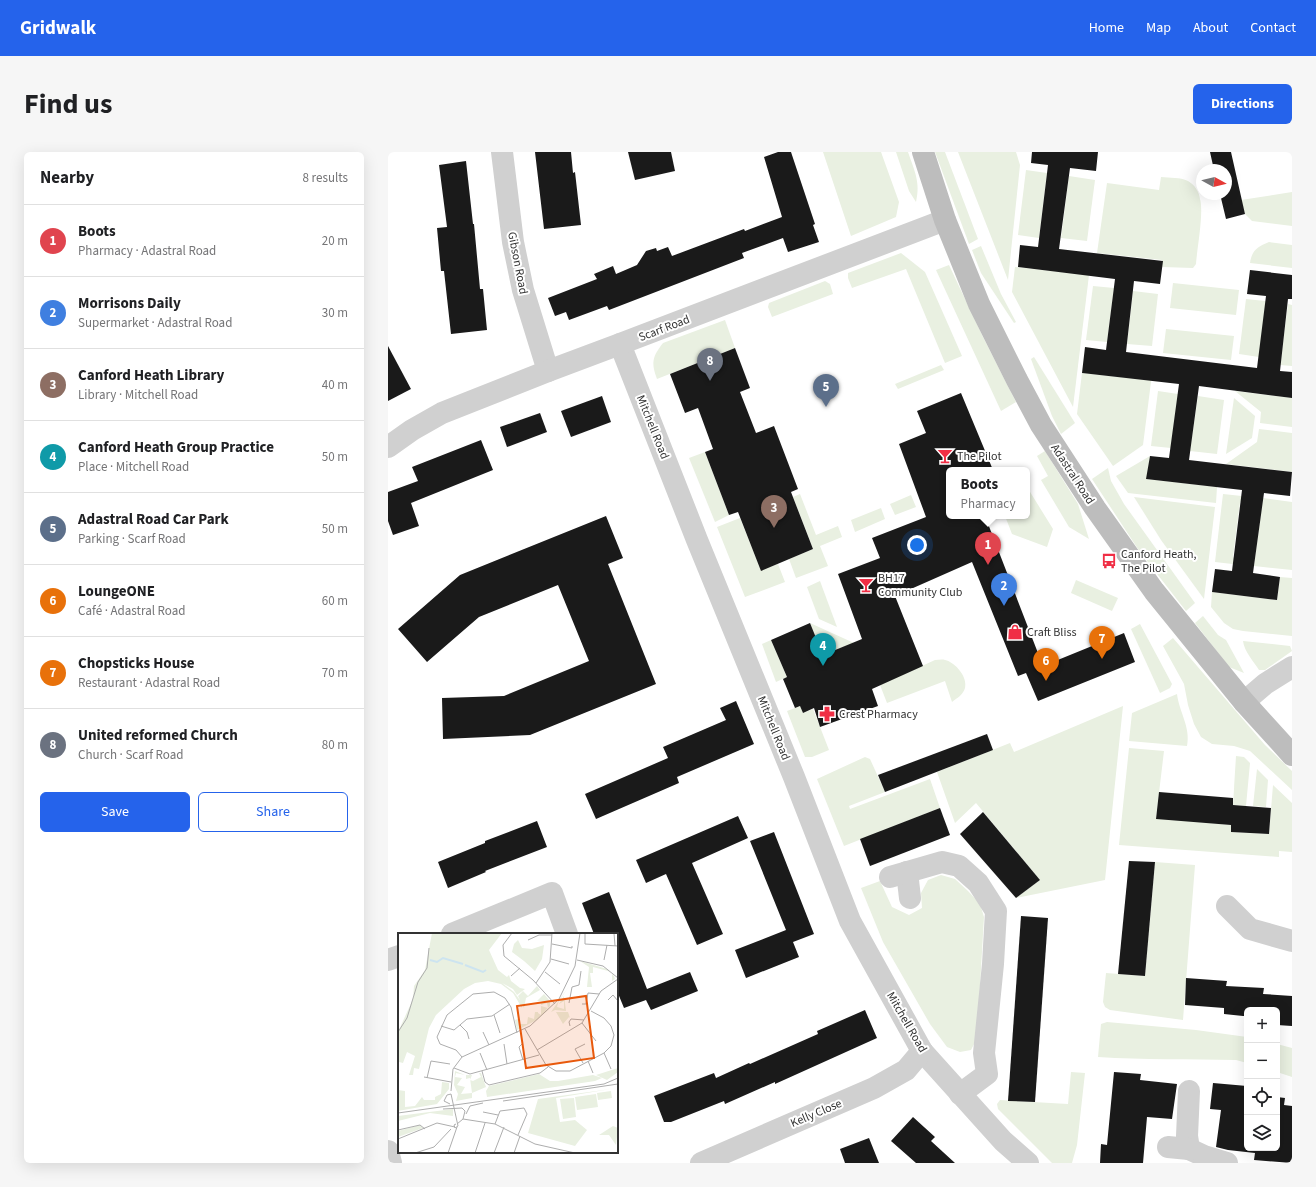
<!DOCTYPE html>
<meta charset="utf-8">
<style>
:root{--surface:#fff;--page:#f6f6f6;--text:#202124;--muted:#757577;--line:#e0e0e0;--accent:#2563eb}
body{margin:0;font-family:"Source Sans 3",sans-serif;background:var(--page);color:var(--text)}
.controls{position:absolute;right:12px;bottom:12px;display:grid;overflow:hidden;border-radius:6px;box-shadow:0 4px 16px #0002}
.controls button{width:36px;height:36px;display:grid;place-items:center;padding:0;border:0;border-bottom:1px solid var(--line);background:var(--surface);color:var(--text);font:20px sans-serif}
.compass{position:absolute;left:808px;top:12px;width:36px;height:36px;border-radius:50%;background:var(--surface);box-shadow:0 4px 16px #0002;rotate:98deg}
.you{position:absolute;left:529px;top:393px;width:14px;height:14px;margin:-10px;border:3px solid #fff;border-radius:50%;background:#1a73e8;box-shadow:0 0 0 6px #1a73e833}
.badge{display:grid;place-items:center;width:26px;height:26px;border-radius:50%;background:var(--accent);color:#fff;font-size:13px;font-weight:700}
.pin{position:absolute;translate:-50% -33px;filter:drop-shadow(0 1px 2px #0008)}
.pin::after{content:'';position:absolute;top:21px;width:14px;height:12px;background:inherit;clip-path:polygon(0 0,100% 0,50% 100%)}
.popup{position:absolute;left:558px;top:315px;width:84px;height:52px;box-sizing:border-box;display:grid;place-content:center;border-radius:6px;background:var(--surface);filter:drop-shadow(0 1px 3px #0005);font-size:13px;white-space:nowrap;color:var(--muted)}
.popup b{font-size:15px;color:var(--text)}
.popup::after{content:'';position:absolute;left:50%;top:100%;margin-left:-8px;border:8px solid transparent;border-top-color:var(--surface)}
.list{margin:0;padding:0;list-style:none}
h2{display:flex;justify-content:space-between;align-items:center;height:52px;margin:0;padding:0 16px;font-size:17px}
h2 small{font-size:13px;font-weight:400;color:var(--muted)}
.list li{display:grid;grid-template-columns:26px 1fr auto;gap:12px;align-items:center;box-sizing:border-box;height:72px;padding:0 16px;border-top:1px solid var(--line)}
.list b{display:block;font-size:15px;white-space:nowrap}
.list p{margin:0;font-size:13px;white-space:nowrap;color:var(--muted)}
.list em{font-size:13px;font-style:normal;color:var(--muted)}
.actions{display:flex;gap:8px;padding:12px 16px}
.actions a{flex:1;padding:9px 0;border:1px solid var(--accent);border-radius:6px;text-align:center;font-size:14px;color:var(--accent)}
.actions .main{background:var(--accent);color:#fff}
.icon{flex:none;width:22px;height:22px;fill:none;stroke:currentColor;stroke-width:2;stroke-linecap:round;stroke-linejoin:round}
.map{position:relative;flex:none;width:904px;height:1011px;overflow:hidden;border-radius:6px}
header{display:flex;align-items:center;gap:24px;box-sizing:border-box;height:56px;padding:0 20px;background:var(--accent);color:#fff}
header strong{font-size:19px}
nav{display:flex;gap:22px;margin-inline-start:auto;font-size:14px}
.intro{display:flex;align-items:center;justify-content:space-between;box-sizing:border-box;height:96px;padding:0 24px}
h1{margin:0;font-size:28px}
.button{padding:10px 18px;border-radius:6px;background:var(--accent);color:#fff;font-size:14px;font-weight:700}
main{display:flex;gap:24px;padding:0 24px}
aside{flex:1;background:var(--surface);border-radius:6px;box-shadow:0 4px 16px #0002}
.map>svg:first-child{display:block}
.green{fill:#e9f0e1}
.building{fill:#1a1a1a}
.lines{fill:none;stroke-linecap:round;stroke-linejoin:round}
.street{stroke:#d0d0d0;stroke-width:22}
.secondary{stroke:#bdbdbd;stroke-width:22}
.labels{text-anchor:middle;stroke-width:4;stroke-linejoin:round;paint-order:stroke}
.street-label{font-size:12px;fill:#333;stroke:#fff}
.poi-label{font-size:12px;fill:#333;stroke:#fff;text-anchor:start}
.inset-river{fill:none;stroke:#cde4f0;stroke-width:2}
.inset-road{fill:none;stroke:#adadad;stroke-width:1}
.view{fill:#e8590c;fill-opacity:0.15;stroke:#e8590c;stroke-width:2}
.inset-edge{fill:none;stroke:#333;stroke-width:2}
</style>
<header>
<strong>Gridwalk</strong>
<nav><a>Home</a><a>Map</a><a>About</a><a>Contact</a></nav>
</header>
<div class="intro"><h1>Find us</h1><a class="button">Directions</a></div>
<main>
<aside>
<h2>Nearby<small>8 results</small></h2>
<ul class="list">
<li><span class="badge" style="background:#e0444e">1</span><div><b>Boots</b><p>Pharmacy · Adastral Road</p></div><em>20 m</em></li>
<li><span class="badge" style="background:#3f7fe0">2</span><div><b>Morrisons Daily</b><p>Supermarket · Adastral Road</p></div><em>30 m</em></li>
<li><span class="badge" style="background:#8d6e63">3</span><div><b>Canford Heath Library</b><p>Library · Mitchell Road</p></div><em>40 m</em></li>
<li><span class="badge" style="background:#0f9aa8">4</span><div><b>Canford Heath Group Practice</b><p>Place · Mitchell Road</p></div><em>50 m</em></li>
<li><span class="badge" style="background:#5c6f8a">5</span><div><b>Adastral Road Car Park</b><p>Parking · Scarf Road</p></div><em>50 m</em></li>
<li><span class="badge" style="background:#e8710a">6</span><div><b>LoungeONE</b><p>Café · Adastral Road</p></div><em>60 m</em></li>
<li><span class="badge" style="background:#e8710a">7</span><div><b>Chopsticks House</b><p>Restaurant · Adastral Road</p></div><em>70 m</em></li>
<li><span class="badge" style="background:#6b7280">8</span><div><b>United reformed Church</b><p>Church · Scarf Road</p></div><em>80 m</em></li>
</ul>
<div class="actions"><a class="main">Save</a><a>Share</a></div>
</aside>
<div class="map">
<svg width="904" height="1011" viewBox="0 0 904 1011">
<rect width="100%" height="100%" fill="#fff"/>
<g class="green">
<path d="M435 0H493L511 50 508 65 463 84Z"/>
<path d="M508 0H520C526 18 533 30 528 50L521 39Z"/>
<path d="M547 0H557L590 87 581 92Z"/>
<path d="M570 0H628L632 13 620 128Z"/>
<path d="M638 18 659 21 651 86 630 83Z"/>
<path d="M681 24 707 28 699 89 673 86Z"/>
<path d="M773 25C782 26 792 25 800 29 807 33 811 40 812 47 816 60 809 97 808 112L805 116 774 115V108L709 101 719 31 771 38Z"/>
<path d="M904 40V74L864 69 857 62 853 48Z"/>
<path d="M881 90 904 93V116L862 111C864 98 869 95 881 90Z"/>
<path d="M593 94 613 142 628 170 626 171 593 121 584 98Z"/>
<path d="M513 101 537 120 574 204 557 211 518 117 464 136 460 126V121Z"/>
<path d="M561 113 595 185 628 250 613 259 548 118Z"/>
<path d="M627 115 701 123 685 255 624 140Z"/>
<path d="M437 129 442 132 445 142 384 165 380 155 381 151Z"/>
<path d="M785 131 851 138 848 163 782 156Z"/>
<path d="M705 134 726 136 719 190 698 188Z"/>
<path d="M745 139 770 142 764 194 739 192Z"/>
<path d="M858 147 887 150 871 205 851 202Z"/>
<path d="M900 152 904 153V214L892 213Z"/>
<path d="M337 168 347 196 269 227C263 211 264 205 275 191Z"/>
<path d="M778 177 846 184 843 208 775 201Z"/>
<path d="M646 205 687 271 673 282 664 264 643 207Z"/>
<path d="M553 213 556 218 510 237 507 232Z"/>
<path d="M694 221 760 228 764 222 755 293 725 314 689 262Z"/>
<path d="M770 239 790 242 783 296 763 294Z"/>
<path d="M847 239 904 246V275L872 271 873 260Z"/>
<path d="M810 244 836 248 829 302 802 299Z"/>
<path d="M846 246 867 264 864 286 838 302Z"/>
<path d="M871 277 904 281V320L838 312 869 290Z"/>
<path d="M657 299 690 352 701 387 681 375 653 328 660 324 649 304Z"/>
<path d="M317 300 341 363 327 370 301 306Z"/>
<path d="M762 304 759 327 829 335 828 351 740 341 728 324Z"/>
<path d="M720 316 723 329 736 352 807 451 798 459 752 400 704 327Z"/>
<path d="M639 335 665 377 659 395 624 382 617 364H639Z"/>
<path d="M412 342 428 383 450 374 454 385 432 394 440 414 408 426 401 407 425 397 405 345Z"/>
<path d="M835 342 863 345 852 350 845 405 853 413 827 410Z"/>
<path d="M523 343 528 355 507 363 502 352Z"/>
<path d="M746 345 827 355 816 447 773 388Z"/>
<path d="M875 346 904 350V418L866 414Z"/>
<path d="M493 356 497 367 467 380 463 368Z"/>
<path d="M352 366 373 418 390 412 397 430 357 445 329 375Z"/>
<path d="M892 425 904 426V484L855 479 845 477 836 471 823 455 824 440 889 448Z"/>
<path d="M688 428 730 446 724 459 683 441Z"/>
<path d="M432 429 449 475 431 467 419 435Z"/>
<path d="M815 464 830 483 838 488 856 521 841 515 807 471Z"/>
<path d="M422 471 466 491 435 503Z"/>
<path d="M752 472 784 532 782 536 772 541 743 477Z"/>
<path d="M785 486 877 593 904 619V638L862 599 846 594 824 592 813 585 806 572 800 553 796 532 775 494Z"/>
<path d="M383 488 399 525 388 530 374 492Z"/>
<path d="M855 489 902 494 904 499 877 518H871C866 510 856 499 855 489Z"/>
<path d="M547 508C550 508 554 507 557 508 567 510 580 525 577 536 575 543 569 546 564 550L557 529 499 551 492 533Z"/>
<path d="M789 542C791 560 803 575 799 594L741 589 744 561Z"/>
<path d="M412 554 415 561 425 557 441 598 424 605H417L399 559Z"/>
<path d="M735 554 717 728 628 746 652 728 588 651 567 671 549 620 622 591 626 600Z"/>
<path d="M741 596 776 599 768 666 843 673V680L881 682 885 633 904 651V700L891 699V705L731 693Z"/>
<path d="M848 604 856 605 862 611 858 654 845 653Z"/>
<path d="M477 605 482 607 497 640 461 654 462 657 542 627 552 656 456 694 429 627Z"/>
<path d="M869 617 880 628 878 655 865 654Z"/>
<path d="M767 710 807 713 795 868 722 858 717 855 715 850 718 821 757 824Z"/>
<path d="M553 723 567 727 580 739 592 752 596 765 589 886 583 898 572 900 559 895 542 872 495 790 473 736 492 729 504 755 521 763 534 756 533 741 540 728Z"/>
<path d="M719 870 808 878 859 885V911L848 908C802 907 755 908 710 905L713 872Z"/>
<path d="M889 892 904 896V925L889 920Z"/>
<path d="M683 920 697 921 689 993 684 1011H664L610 957 609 952 612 948 680 952Z"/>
</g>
<g class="building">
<path d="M147 0H183L185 21 187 20 193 73 156 77Z"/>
<path d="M240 0H283L287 19 247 28Z"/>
<path d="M390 0H403L427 72 425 73 431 90 400 100 395 86 354 101 356 106 221 158 219 154 181 168 178 160 167 164 160 146 209 127 206 122 225 114 228 122 249 113 258 99 268 96 269 99 280 95 284 104 356 77 357 79 394 65 376 5Z"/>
<path d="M644 0H710L708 19 682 16 671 97 775 109 772 132 746 129 738 200 869 216 878 144 859 142 862 118 904 123V147H900L892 219 904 220V246L811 234 801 308 904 320 902 344 876 341 865 421 892 425 889 448 824 440 827 417 844 419 854 338 758 327 762 304 781 306 791 232 694 221 697 195 718 198 727 127 630 115 632 93 650 95 660 13 643 11Z"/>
<path d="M822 0H843L857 62 838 67 832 42H838V18H826Z"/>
<path d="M78 9 85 72H86L92 137H95L99 178 63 182 56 119H53L49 76 59 75 51 13Z"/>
<path d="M0 194 23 237 0 249Z"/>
<path d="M347 196 362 236 352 240 368 281 386 274 410 337 403 340 425 397 373 419 350 360 341 363 317 300 325 297 310 256 297 261 282 222Z"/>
<path d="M573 241 605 318H561V364H597L655 514 736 481 747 510 650 549 638 521 630 524 584 410 507 444 535 514 484 537 490 554 432 575 426 556 415 561 412 554 407 556 395 527 399 525 383 488 422 471 435 503 474 487 450 422 492 406 484 386 538 365 511 292 538 281 529 259Z"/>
<path d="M214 244 223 270 183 285 173 259Z"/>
<path d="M152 261 159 280 119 295 112 275Z"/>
<path d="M93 288 105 318 23 351 31 374 5 383 0 369V340L30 329 24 315Z"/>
<path d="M218 364 235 406 220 412 268 532 142 583 55 587 54 546 116 544 201 509 170 433 91 465 39 510 10 477 72 423Z"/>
<path d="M348 549 366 592 289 625 291 631 208 667 197 642 280 606 275 595 338 568 332 556Z"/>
<path d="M599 582 605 598 497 640 490 623Z"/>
<path d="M771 640 845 646V653L883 656 881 682 843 680V673L768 667Z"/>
<path d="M552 656 562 683 482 714 472 687Z"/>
<path d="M595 660 652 728 628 746 572 682Z"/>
<path d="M350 664 360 686 304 711 335 782 309 793 278 722 258 731 248 708Z"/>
<path d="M149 669 159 695 97 719 98 720 60 736 50 710 97 691V689Z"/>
<path d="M386 680 426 782 405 790 411 805 358 826 347 798 398 778 362 689Z"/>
<path d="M741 709 767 710 757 824 730 822Z"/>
<path d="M221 740 259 837 302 820 310 839 263 858 258 848 236 856 229 839V782H206L194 751Z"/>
<path d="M633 764 660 766 647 950 620 949Z"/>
<path d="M798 826 839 829 838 834 876 836 875 842 904 844V874L889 873V858H859V864H855L836 862V856L797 853Z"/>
<path d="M477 858 489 886 387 932V930L337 952 336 949 283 970H276L266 944 326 921 328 926 361 911 362 912 430 882 429 879Z"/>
<path d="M726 920 753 922 752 928 789 932 784 967 759 965 755 1011H712L713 992 719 993Z"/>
<path d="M825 931 859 934V996H889V945L897 946 896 953 904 954V1011L866 1008 867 1001 840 998 828 995 833 958 822 957Z"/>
<path d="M525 965 547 985 543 989 567 1011H528L503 989Z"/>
<path d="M481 986 491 1011H457L452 997Z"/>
</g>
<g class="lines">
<g class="street">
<path d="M114 0 125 90 135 138 160 219"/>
<path d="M232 192 309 388 406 625 462 769 534 899 615 989 640 1011"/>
<path d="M0 295 24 278 54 261 160 219 232 192 557 68"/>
<path d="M856 550 877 532 904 515"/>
<path d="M519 720 522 746"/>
<path d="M502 725 554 710 571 714 590 731 608 759 605 812 596 901 599 922 572 942"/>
<path d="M839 754 862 777 904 789"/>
<path d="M64 782 164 741 179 782"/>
<path d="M0 808 11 804"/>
<path d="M801 939 799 984 801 997 816 1004 839 1011"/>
<path d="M780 995 801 997"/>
<path d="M0 999 3 1011"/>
<path d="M313 1011 486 936 518 918 534 899"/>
</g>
<path class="secondary" d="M535 0 557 68 591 152 629 228 653 273 707 356 766 439 856 550 904 603"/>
</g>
<defs>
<symbol id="bar-bare" viewBox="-9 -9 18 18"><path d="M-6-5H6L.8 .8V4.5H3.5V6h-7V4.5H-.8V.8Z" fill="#f02e45" stroke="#fff" stroke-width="2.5" paint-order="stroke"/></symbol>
<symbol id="bus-bare" viewBox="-9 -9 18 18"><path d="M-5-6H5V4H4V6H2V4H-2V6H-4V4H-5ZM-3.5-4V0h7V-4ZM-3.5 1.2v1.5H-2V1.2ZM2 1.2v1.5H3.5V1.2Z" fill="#f02e45" stroke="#fff" stroke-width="2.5" paint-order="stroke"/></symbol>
<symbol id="shop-bare" viewBox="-9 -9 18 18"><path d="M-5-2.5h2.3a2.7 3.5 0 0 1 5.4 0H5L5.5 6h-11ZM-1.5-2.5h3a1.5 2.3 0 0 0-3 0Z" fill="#f02e45" stroke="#fff" stroke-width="2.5" paint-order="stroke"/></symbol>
<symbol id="pharmacy-bare" viewBox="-9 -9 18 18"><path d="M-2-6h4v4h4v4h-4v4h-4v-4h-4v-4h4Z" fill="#f02e45" stroke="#fff" stroke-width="2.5" paint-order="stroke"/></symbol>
</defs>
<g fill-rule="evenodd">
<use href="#bar-bare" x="546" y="293" width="22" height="22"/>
<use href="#bus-bare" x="710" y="398" width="22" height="22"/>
<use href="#bar-bare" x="467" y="422" width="22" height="22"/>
<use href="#shop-bare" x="616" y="469" width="22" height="22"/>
<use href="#pharmacy-bare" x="428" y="551" width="22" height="22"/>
</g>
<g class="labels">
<g class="street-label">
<text transform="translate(130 111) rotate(79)" y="4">Gibson Road</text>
<text transform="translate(276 176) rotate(-21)" y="4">Scarf Road</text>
<text transform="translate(265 275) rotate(68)" y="4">Mitchell Road</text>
<text transform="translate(685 322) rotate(57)" y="4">Adastral Road</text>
<text transform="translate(386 576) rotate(68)" y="4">Mitchell Road</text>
<text transform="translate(519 870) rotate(60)" y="4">Mitchell Road</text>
<text transform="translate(428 961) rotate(-23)" y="4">Kelly Close</text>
</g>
<g class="poi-label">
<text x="569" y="308">The Pilot</text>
<text x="733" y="406">Canford Heath,<tspan x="733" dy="14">The Pilot</tspan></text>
<text x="490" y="430">BH17<tspan x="490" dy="14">Community Club</tspan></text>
<text x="639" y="484">Craft Bliss</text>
<text x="451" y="566">Crest Pharmacy</text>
</g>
</g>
<g transform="translate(10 781)">
<rect width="220" height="220" fill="#fff"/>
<path d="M34 0H104L91 17 100 37 109 44 111 42 113 48 122 55 127 56 119 62 115 56 104 50 116 59 124 70V75L115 60 103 51 90 48 77 50 66 56 38 82 31 95 21 136 16 135 15 142H11L17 123 9 119 5 130 1 129 0 131V99L15 66 16 53 27 37ZM120 7 124 15 134 16 146 12 144 26 137 38 126 28 128 26 126 28 114 19 116 11 120 15 116 11ZM182 28 209 36 216 43 217 46 214 48V41L210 38 195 34V40H192L194 54H189L191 34ZM139 53 142 57 128 65 126 75 120 63 125 58 130 63ZM171 53 160 70 159 74 166 76V68L161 71 166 63 168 78 157 77 153 79ZM146 61 152 68V73L147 78 151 76 139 87 119 97 117 87 120 86 121 91H129L130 84 136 86 137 79H140V80L143 82V73L150 75 149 70 143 72V69L148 68H139ZM158 79H170L172 85 171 84 165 91ZM220 135V139L209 147 198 142ZM57 138 67 142 58 140 57 144 64 145 59 152 67 154 63 161 74 160 72 145 68 146V142H74L72 147 75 148 83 144 81 140H83L88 154 74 160V165L58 168 60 161 56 152ZM141 141 152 148H160L195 142 204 145 197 148 89 164 88 158 91 153ZM44 149 51 150V156L39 171 0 178V154V157L7 158V174L17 173 24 164 26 167H37V164L43 161ZM213 156 158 165 162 189 177 187 189 197 177 213 130 200 140 166ZM213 158 214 165 200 167 199 160ZM198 161 200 174 179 177 177 164ZM176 165 178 184 165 186 162 166ZM55 176V183L32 180 0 188V183ZM22 192 25 195 0 204V198ZM215 193 220 195 218 212 211 202H201Z" fill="#e9f0e1"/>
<path class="inset-river" d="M32 27 39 29 45 25 65 31M67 32 85 39 88 37"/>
<path class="inset-road" d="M114 0 105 12 106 23 135 47 157 71M216 0 217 13M187 1V11L220 13M130 7 141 2H154M154 11 174 15V13M153 26 171 31M179 27 205 33 220 45M206 27 209 12M147 39 162 51M113 43 122 35M138 50 152 29 154 0M210 67 215 62 220 68M171 70 174 54 181 52 183 38M184 71H188L190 60 201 61M96 82 102 100M184 90 198 108M62 92 69 99 71 106M43 93 56 97 69 86 94 83 112 71M172 93 171 89 173 86 186 87M127 96 148 132 158 138H172L206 120 213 113 216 102 213 93 206 85 193 78M0 99 9 85 20 49 29 35 31 15M85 99 91 112M106 111 109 131M124 111 121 114 125 127M139 117 184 90 203 58 220 46M82 120 89 137M206 120 213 136M64 124 58 117 42 111 39 104 49 82 75 61 96 59 107 65 113 74 119 100M190 128 195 140M185 130 177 116 187 111M56 135 72 141 141 122M84 138 87 149 91 152 142 140 150 134M26 144 53 149M29 145 33 128 52 131M53 158 55 136 64 124 132 93 161 66 177 33 182 0M53 161 60 193 57 195 56 192 58 191M105 168 220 151M52 171 46 168 49 162 53 161M45 176 64 175 67 178 65 186M85 179 100 182M0 180 206 151 220 145M68 181 72 173 85 170M59 191 65 186 97 191 137 211 177 220M97 191 102 178 126 175 129 181 120 202M0 197 22 192 27 196M0 206 39 190 57 194M17 220 36 214 53 196M50 220 59 194M77 220 87 190M96 220 106 194M116 220 122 203"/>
<path class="view" d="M188 63 196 125 128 135 119 73Z"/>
<rect width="220" height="220" class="inset-edge"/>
</g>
</svg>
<div class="controls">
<button>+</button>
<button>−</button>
<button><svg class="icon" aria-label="locate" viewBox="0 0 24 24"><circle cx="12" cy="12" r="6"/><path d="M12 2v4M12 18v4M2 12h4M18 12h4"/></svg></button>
<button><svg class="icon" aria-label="layers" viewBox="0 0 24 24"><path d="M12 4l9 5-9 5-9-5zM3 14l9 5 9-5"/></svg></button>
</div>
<svg class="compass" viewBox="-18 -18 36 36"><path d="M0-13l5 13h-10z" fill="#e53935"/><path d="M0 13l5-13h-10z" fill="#757577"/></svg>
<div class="you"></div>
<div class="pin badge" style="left:600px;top:413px;background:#e0444e">1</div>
<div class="popup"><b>Boots</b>Pharmacy</div>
<div class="pin badge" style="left:616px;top:454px;background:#3f7fe0">2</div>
<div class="pin badge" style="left:386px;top:376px;background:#8d6e63">3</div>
<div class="pin badge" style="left:435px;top:514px;background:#0f9aa8">4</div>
<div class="pin badge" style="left:438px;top:255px;background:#5c6f8a">5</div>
<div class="pin badge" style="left:658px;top:529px;background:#e8710a">6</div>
<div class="pin badge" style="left:714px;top:507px;background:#e8710a">7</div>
<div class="pin badge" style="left:322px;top:229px;background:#6b7280">8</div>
</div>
</main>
